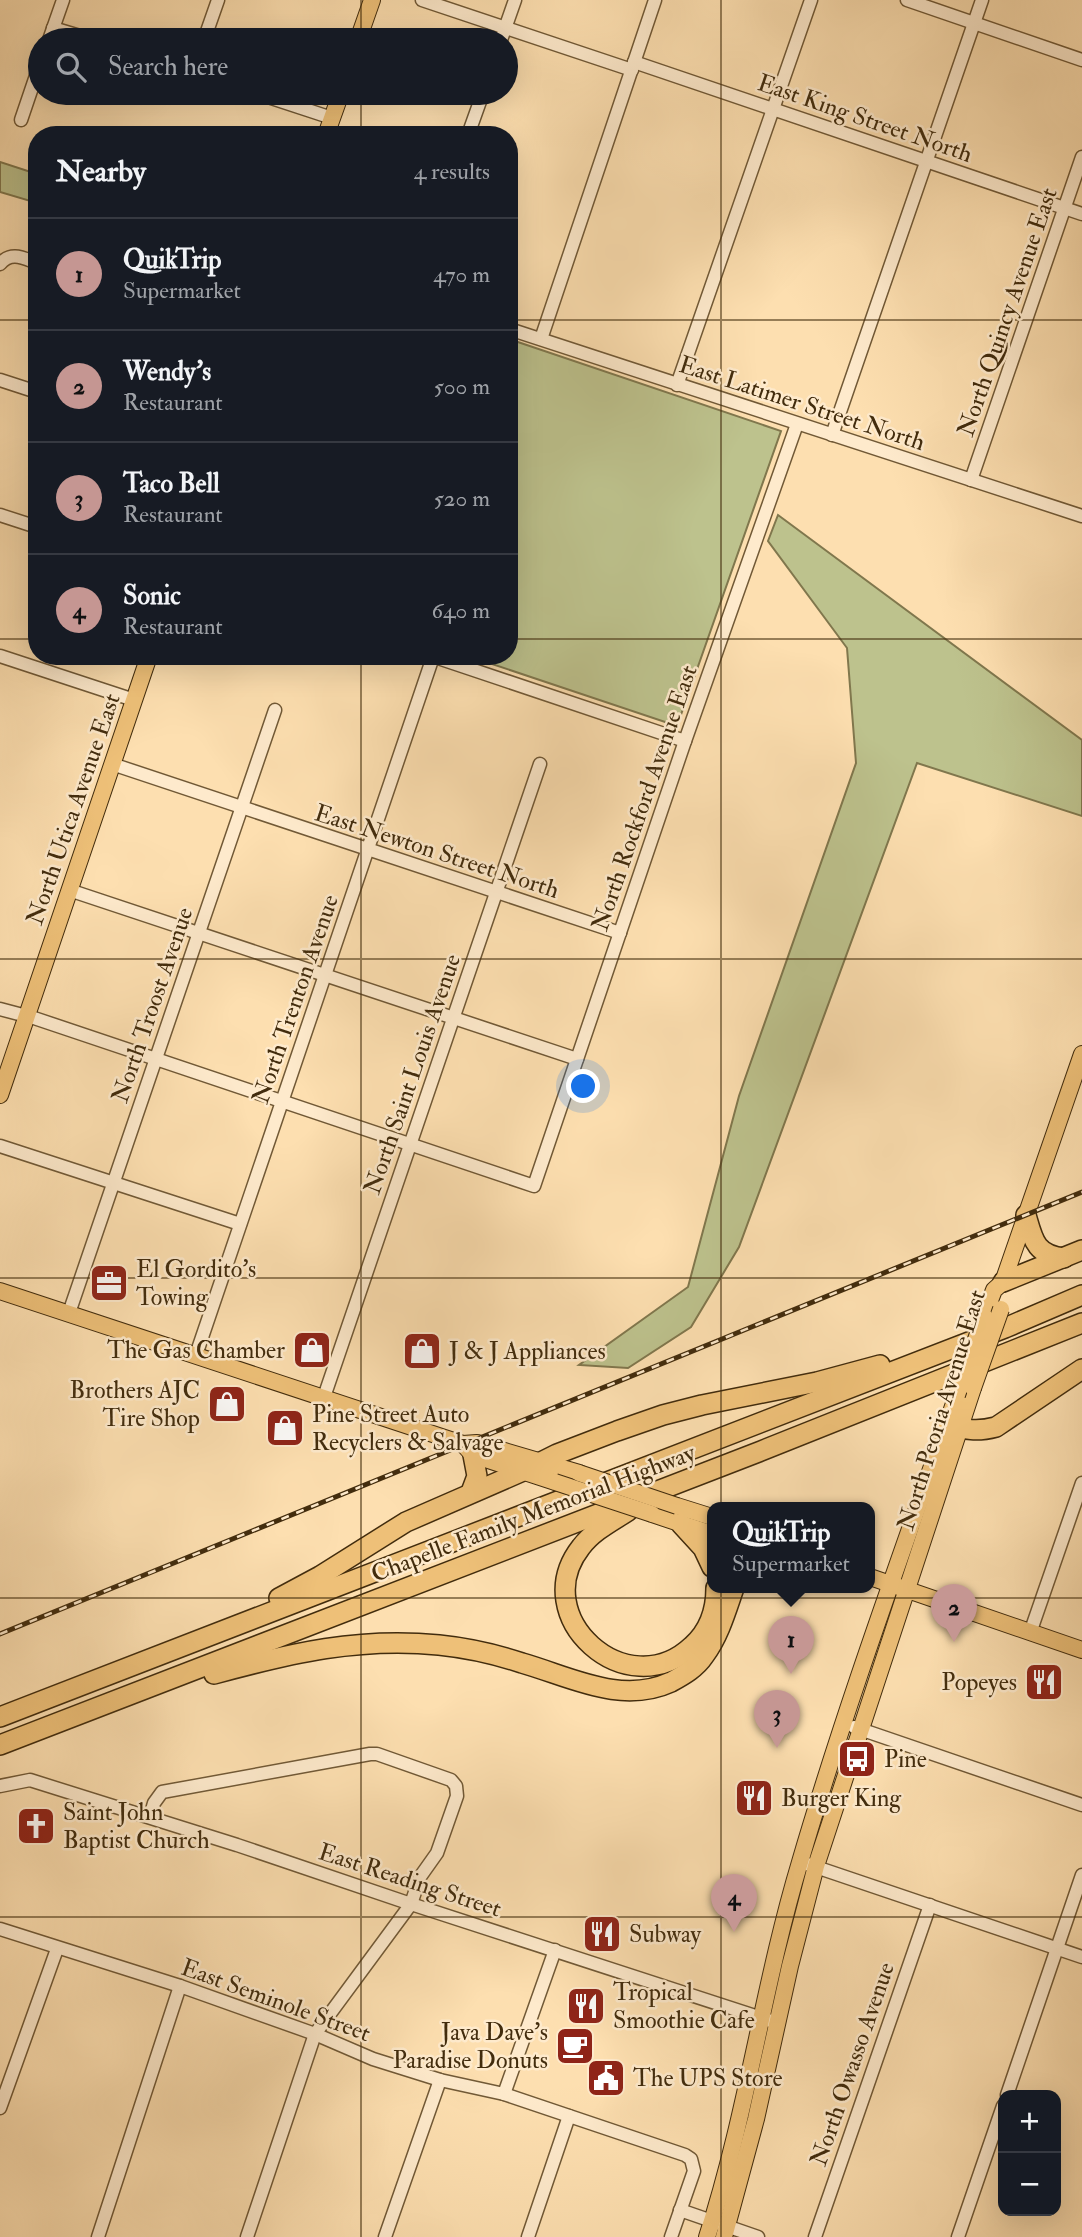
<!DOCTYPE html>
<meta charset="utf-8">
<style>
:root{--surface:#171b24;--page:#20242c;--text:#f1f3f6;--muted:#9ea1a6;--line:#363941;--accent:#c59692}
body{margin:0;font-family:"IM FELL Double Pica",serif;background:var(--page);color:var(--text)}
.controls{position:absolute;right:21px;bottom:21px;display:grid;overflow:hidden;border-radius:14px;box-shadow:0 7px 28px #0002}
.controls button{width:63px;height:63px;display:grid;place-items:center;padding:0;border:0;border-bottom:2px solid var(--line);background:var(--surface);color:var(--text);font:35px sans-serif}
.you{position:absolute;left:584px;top:1087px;width:24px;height:24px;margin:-18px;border:5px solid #fff;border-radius:50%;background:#1a73e8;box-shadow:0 0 0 10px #1a73e833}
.badge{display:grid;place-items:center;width:46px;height:46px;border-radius:50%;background:var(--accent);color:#111;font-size:23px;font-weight:700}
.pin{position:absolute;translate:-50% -58px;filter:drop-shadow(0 2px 4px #0008)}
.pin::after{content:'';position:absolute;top:37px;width:24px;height:21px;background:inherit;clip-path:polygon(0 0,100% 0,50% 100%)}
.popup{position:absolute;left:707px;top:1502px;width:168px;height:91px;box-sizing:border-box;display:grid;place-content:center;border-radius:14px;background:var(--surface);filter:drop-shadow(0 2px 5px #0005);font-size:23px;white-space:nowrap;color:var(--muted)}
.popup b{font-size:26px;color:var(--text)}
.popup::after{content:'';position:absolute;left:50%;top:100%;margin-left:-14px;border:14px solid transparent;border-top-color:var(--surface)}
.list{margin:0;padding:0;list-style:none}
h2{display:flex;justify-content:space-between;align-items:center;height:91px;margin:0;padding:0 28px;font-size:30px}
h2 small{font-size:23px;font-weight:400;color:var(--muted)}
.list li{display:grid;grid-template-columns:46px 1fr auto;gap:21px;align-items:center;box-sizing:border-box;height:112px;padding:0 28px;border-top:2px solid var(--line)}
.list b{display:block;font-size:26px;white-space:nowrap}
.list p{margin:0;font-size:23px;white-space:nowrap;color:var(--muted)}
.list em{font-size:23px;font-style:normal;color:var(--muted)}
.icon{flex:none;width:38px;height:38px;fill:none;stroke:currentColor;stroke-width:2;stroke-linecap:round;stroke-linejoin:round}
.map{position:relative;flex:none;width:1082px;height:2237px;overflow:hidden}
.search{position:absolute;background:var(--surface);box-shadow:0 7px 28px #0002;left:28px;top:28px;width:490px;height:77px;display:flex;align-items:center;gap:18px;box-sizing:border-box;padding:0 24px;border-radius:38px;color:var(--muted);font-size:26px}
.panel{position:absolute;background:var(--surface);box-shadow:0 7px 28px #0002;left:28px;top:126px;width:490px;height:539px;border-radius:28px}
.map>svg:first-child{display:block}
.green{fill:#bdc28d;stroke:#80774d;stroke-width:2}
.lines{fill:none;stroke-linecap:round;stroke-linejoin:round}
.minor-casing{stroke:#715936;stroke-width:15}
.major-casing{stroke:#422c0d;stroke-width:18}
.highway-casing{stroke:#422c0d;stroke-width:22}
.minor{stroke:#feeacc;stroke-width:12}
.major{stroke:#eec078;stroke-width:16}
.highway{stroke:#eec078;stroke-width:19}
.rail-casing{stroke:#422c0d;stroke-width:5}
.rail{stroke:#feeacc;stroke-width:2.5;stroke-dasharray:8;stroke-linecap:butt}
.major-bridge-casing{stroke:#422c0d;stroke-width:18;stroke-linecap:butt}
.major-bridge{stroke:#eec078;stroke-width:16}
.grid{fill:none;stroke:#422c0d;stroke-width:2;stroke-opacity:0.55}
.labels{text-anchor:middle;stroke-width:5;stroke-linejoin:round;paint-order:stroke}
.street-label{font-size:24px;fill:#422c0d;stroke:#feeacc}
.poi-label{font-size:24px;fill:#422c0d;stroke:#feeacc;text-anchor:start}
</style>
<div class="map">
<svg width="1082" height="2237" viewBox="0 0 1082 2237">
<rect width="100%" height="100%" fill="#fddfb0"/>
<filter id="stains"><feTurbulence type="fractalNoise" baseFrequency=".00286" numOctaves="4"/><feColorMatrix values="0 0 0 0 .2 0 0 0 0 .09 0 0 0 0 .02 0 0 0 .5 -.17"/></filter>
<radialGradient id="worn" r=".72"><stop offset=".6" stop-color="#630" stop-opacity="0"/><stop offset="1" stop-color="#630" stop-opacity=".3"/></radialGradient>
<g class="green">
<path d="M0 162 37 174V203L0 192Z"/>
<path d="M509 339 781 431 677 726 468 656H509Z"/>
<path d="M778 515 1082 740V816L917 763 739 1247 691 1327 628 1368 579 1365 688 1287 739 1096 856 763 847 648 768 541Z"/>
</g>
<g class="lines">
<defs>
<g id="minor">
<path d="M422 0 632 70"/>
<path d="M907 0 1082 60"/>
<path d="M53 28 93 40"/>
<path d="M49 40 63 0"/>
<path d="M204 40 218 0"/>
<path d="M501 40 515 0"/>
<path d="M634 62 1082 214"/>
<path d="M256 93 332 118"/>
<path d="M21 120 40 64"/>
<path d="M468 135 483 93"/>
<path d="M0 264C11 251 23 258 37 263"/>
<path d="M509 329 1082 516"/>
<path d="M541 339 655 0"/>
<path d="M0 380 37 392"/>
<path d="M677 385 811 0"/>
<path d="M832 435 982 0"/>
<path d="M971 480 1082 157"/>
<path d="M0 515 37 527"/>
<path d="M0 656 134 700"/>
<path d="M432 656 685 741"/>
<path d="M112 764 620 933"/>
<path d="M69 890 577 1059"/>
<path d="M0 1009 34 1018 534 1186 685 741 797 424"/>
<path d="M0 1146 240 1224"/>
<path d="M69 1313 275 710"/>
<path d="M196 1355C274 1122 356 890 433 657"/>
<path d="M324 1397 540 764"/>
<path d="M1030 1633 1082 1483"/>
<path d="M854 1727 1082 1805"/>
<path d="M0 1786 30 1780 237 1845 411 1904 777 2023"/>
<path d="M150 1817 154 1803 162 1792 370 1754H377L451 1780 456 1786 457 1796 437 1853 420 1877 411 1904 315 2034 247 2237"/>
<path d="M807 1864 1082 1957"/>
<path d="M0 1929 180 1986 315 2034 373 2059 440 2080 504 2094 685 2155 691 2159 694 2171 671 2237"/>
<path d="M504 2094 555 1950"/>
<path d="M1007 2095 1082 1875"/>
<path d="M0 2108 57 1949"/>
<path d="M680 2210 758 2237"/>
<path d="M98 2237 180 1986"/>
<path d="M385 2237 440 2080"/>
<path d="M528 2237 569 2116"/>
<path d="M815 2237 930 1905"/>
<path d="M958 2237 1003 2106"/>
</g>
<g id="major">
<path d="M358 40 372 0"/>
<path d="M326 135 341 93"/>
<path d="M0 1095 149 656"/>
<path d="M0 1291 463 1444 473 1455 555 1482"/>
<path d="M984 1316 994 1290 1003 1282 1082 1054"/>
<path d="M463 1444 477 1443 579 1473"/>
<path d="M677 1506 712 1517"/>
<path d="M652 1514 712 1534"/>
<path d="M870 1577 1082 1650"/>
<path d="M707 2237C747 2114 763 1985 800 1862 846 1705 903 1550 957 1395"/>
<path d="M724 2237 756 2119 790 1966 816 1866 973 1388"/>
</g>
<g id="highway">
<path d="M1026 1215C1033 1239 1035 1255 1064 1258"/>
<path d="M1003 1282 1082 1250"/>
<path d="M947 1424C965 1430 977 1432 996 1427L1082 1369"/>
<path d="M471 1492 477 1476 473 1455"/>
<path d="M628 1511C611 1522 593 1531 581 1547 526 1617 627 1707 692 1646 709 1631 716 1610 716 1588"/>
<path d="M681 1524 703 1548 712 1567"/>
<path d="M279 1598 320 1576 406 1522 523 1471 557 1454 617 1431 663 1415 702 1405 817 1382 880 1365"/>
<path d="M214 1674C291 1653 359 1637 439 1645 468 1648 495 1654 522 1663 571 1677 621 1705 671 1682 684 1675 696 1668 704 1656 719 1636 726 1611 734 1588"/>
<path d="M0 1717 1005 1328 1082 1295"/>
<path d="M0 1745 761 1451 1082 1323"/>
</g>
</defs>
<use href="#minor" class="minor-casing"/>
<use href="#major" class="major-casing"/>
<use href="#highway" class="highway-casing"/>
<use href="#minor" class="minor"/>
<use href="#major" class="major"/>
<use href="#highway" class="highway"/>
<defs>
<path id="rail" d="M0 1634 1082 1192"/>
</defs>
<use href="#rail" class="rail-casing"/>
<use href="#rail" class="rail"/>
<defs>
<g id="major-bridge">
<path d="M973 1388 1001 1309"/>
<path d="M957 1395 984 1316"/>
<path d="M579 1473 677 1506"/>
<path d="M555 1482 652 1514"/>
</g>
</defs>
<use href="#major-bridge" class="major-bridge-casing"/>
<use href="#major-bridge" class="major-bridge"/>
</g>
<path class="grid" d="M361 0V40M721 0V2237M361 93V135M0 320H37M509 320H1082M0 639H37M509 639H1082M361 656V2237M0 959H1082M0 1278H1082M0 1598H1082M0 1917H1082"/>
<defs>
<symbol id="office-square" viewBox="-11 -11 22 22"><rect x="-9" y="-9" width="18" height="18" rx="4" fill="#8f2418" stroke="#feeacc"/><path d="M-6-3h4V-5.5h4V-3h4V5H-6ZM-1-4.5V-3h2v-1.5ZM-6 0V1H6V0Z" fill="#fff"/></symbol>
<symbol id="shop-square" viewBox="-11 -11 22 22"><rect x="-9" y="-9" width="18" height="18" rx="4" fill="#8f2418" stroke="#feeacc"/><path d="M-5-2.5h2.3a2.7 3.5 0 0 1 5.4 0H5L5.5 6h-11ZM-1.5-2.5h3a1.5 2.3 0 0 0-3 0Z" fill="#fff"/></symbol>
<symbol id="restaurant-square" viewBox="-11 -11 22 22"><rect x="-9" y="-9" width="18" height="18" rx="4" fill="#8f2418" stroke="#feeacc"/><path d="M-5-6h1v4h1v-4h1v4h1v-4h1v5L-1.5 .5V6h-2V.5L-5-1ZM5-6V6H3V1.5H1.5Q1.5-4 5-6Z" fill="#fff"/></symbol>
<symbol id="bus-square" viewBox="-11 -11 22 22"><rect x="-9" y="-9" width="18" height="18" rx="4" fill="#8f2418" stroke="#feeacc"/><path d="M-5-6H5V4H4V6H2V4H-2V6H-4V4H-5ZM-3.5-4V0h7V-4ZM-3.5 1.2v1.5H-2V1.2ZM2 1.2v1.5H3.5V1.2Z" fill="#fff"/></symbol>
<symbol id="church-square" viewBox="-11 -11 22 22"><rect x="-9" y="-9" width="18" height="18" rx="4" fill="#8f2418" stroke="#feeacc"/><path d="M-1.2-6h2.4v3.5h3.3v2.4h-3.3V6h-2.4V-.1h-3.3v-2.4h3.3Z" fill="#fff"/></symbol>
<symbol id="cafe-square" viewBox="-11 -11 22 22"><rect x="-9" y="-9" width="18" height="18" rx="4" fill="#8f2418" stroke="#feeacc"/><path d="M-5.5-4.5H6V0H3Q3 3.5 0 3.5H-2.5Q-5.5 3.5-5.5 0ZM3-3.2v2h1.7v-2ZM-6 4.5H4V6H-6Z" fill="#fff"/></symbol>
<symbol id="civic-square" viewBox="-11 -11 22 22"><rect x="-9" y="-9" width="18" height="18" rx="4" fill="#8f2418" stroke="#feeacc"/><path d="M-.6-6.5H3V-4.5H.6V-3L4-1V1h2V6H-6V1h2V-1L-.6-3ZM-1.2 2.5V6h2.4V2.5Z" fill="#fff"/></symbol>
</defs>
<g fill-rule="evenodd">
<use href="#office-square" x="87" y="1261" width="44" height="44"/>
<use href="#shop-square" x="290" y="1328" width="44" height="44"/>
<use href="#shop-square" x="400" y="1329" width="44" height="44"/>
<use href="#shop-square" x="205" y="1382" width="44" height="44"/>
<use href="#shop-square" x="263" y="1406" width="44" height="44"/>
<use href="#restaurant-square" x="1022" y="1660" width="44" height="44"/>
<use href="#bus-square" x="835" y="1737" width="44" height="44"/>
<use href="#restaurant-square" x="732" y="1776" width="44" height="44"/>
<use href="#church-square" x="14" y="1804" width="44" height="44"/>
<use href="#restaurant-square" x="580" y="1912" width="44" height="44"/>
<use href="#restaurant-square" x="564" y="1984" width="44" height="44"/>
<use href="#cafe-square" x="553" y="2024" width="44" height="44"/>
<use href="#civic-square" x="584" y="2056" width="44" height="44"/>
</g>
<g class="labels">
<g class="street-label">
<text transform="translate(865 118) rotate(19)" y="8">East King Street North</text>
<text transform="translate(1007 312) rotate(-71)" y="8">North Quincy Avenue East</text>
<text transform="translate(802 403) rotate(18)" y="8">East Latimer Street North</text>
<text transform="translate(644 798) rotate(-71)" y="8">North Rockford Avenue East</text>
<text transform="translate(73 809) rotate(-71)" y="8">North Utica Avenue East</text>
<text transform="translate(437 851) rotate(18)" y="8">East Newton Street North</text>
<text transform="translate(295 999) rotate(-71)" y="8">North Trenton Avenue</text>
<text transform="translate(152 1005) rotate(-71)" y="8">North Troost Avenue</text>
<text transform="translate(412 1074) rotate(-71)" y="8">North Saint Louis Avenue</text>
<text transform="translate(941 1410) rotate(-73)" y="8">North Peoria Avenue East</text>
<text transform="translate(533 1513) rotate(-21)" y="8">Chapelle Family Memorial Highway</text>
<text transform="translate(410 1880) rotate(18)" y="8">East Reading Street</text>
<text transform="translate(276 2000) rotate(20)" y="8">East Seminole Street</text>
<text transform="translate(852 2064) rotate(-71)" y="8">North Owasso Avenue</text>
</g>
<g class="poi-label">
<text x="136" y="1277">El Gordito's<tspan x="136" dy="28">Towing</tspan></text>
<text x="285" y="1358" text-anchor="end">The Gas Chamber</text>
<text x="449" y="1359">J &amp; J Appliances</text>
<text x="200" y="1398" text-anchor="end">Brothers AJC<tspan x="200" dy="28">Tire Shop</tspan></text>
<text x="312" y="1422">Pine Street Auto<tspan x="312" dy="28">Recyclers &amp; Salvage</tspan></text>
<text x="1017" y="1690" text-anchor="end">Popeyes</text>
<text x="884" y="1767">Pine</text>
<text x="781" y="1806">Burger King</text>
<text x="63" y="1820">Saint John<tspan x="63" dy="28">Baptist Church</tspan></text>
<text x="629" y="1942">Subway</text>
<text x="613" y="2000">Tropical<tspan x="613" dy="28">Smoothie Cafe</tspan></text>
<text x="548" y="2040" text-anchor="end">Java Dave's<tspan x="548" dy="28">Paradise Donuts</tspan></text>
<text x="633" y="2086">The UPS Store</text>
</g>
</g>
<rect width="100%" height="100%" filter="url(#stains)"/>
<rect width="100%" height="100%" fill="url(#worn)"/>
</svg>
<div class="controls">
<button>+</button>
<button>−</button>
</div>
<div class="you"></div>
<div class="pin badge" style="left:791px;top:1674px">1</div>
<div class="popup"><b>QuikTrip</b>Supermarket</div>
<div class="pin badge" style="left:954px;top:1642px">2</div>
<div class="pin badge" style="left:777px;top:1748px">3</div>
<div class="pin badge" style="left:734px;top:1932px">4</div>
<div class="search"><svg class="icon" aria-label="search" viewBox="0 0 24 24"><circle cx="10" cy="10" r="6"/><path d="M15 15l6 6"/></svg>Search here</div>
<section class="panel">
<h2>Nearby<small>4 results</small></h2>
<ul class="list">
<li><span class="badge">1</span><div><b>QuikTrip</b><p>Supermarket</p></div><em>470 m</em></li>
<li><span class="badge">2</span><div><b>Wendy's</b><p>Restaurant</p></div><em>500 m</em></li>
<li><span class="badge">3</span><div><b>Taco Bell</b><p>Restaurant</p></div><em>520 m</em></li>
<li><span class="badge">4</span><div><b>Sonic</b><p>Restaurant</p></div><em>640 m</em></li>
</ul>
</section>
</div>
